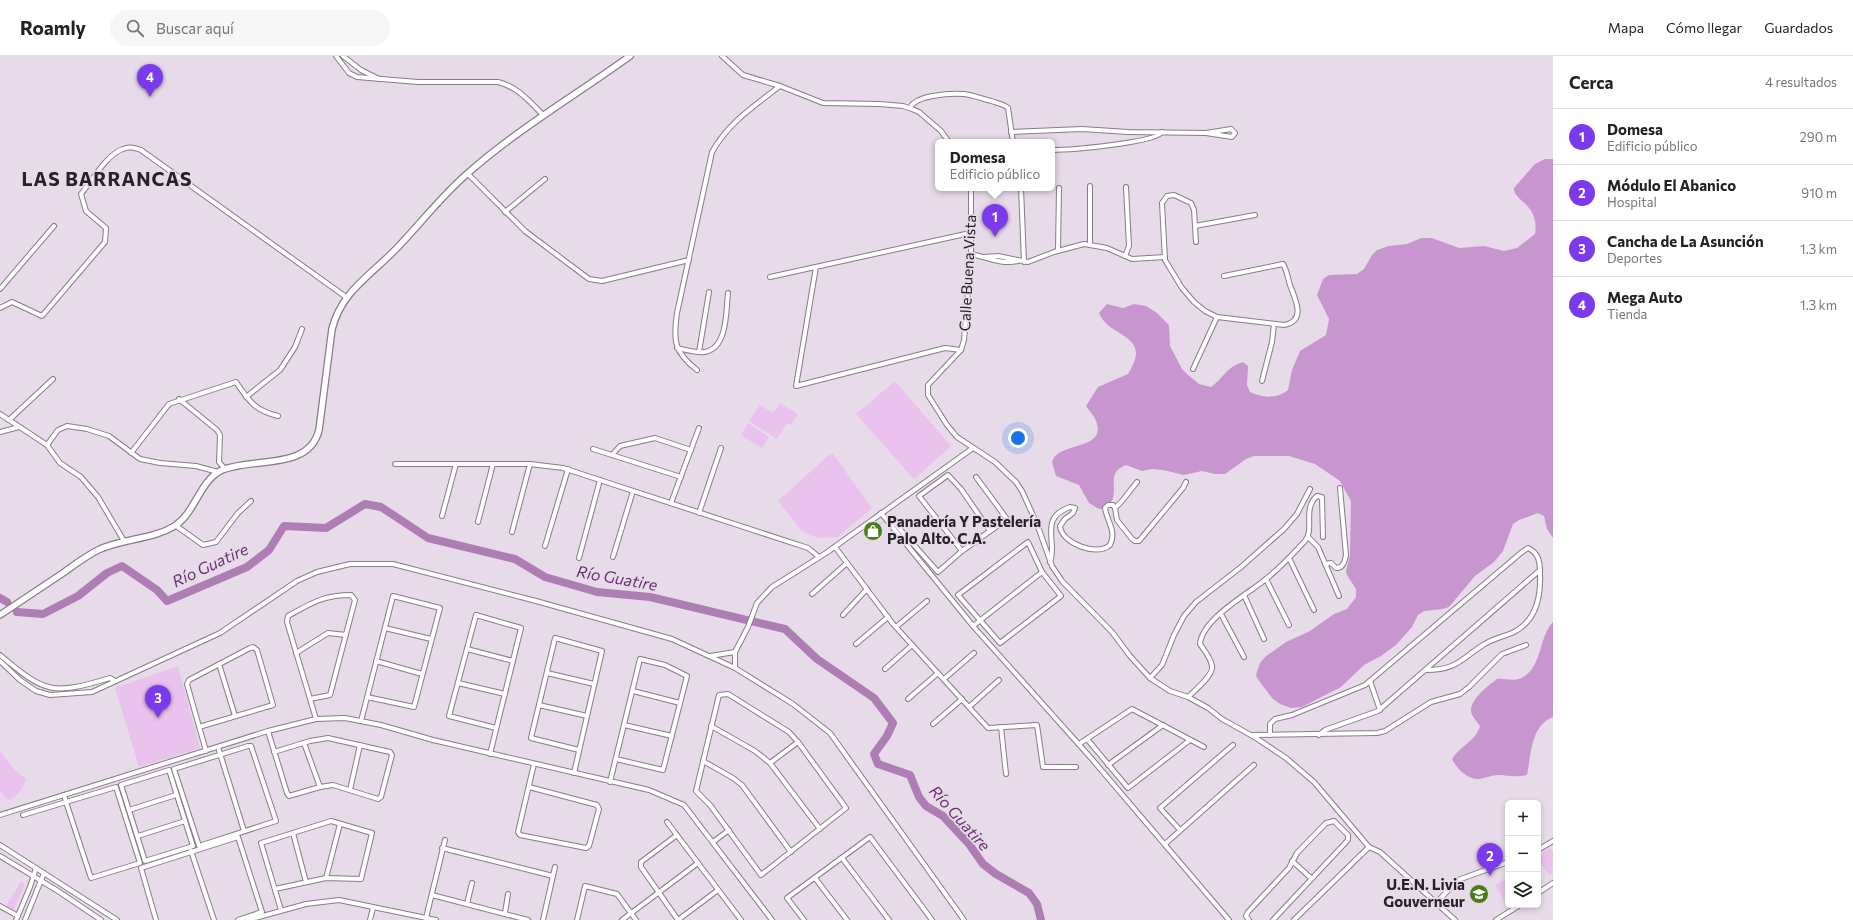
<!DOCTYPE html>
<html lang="es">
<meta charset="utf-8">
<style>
:root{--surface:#fff;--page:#f6f6f6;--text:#222;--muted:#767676;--line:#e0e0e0;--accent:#7c3aed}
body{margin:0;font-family:Commissioner,sans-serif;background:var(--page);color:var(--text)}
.controls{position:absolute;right:12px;bottom:12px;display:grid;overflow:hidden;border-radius:6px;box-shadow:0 2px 6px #0003}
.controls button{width:36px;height:36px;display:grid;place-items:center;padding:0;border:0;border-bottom:1px solid var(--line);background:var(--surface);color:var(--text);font:20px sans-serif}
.you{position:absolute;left:1018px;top:382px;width:14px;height:14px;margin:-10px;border:3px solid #fff;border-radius:50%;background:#1a73e8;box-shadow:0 0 0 6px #1a73e833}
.badge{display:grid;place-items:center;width:26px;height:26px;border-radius:50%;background:var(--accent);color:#fff;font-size:13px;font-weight:700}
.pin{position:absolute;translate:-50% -33px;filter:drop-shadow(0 1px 2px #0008)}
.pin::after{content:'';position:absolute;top:21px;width:14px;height:12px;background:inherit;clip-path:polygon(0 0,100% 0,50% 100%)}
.popup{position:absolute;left:935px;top:83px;width:120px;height:52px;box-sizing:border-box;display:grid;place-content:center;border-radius:6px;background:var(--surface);filter:drop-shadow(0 1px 3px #0005);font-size:13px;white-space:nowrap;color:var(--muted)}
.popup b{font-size:15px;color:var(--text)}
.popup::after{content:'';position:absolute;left:50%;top:100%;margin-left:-8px;border:8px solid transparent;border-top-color:var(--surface)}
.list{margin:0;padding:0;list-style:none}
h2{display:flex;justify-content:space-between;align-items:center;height:52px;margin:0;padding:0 16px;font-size:17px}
h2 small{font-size:13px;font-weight:400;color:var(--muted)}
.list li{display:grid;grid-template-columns:26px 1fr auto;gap:12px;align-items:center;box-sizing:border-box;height:56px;padding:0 16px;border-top:1px solid var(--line)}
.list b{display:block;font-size:15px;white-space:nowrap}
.list p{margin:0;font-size:13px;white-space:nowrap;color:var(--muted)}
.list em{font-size:13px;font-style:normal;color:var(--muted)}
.icon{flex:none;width:22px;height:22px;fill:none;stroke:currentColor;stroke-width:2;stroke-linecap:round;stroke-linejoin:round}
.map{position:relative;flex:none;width:1553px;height:864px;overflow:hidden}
header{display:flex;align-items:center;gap:24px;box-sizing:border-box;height:56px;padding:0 20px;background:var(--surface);border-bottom:1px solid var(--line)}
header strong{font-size:19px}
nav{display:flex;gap:22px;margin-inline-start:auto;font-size:14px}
.search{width:280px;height:36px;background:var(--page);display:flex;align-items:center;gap:10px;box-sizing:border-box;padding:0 14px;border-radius:22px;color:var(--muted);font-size:15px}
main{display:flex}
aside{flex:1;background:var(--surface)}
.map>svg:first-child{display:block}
.green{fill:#eac2ee}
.forest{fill:#c896ce}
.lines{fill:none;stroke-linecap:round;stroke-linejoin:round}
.river{stroke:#ad7db3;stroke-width:8}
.minor-casing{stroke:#877c88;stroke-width:6}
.secondary-casing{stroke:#877c88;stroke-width:8}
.minor{stroke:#fff;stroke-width:4}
.secondary{stroke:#fff;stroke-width:5.5}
.labels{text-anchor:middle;stroke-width:3.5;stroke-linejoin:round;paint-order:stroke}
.street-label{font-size:15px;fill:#262227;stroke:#e8dbe9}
.poi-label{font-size:15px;font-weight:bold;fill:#262227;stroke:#e8dbe9;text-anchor:start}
.water-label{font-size:16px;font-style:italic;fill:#6b2f73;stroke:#e8dbe9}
.district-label{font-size:19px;font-weight:bold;letter-spacing:1px;fill:#262227;stroke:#e8dbe9}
</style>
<header>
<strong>Roamly</strong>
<div class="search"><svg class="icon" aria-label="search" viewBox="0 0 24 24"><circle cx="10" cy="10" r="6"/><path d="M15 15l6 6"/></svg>Buscar aquí</div>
<nav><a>Mapa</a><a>Cómo llegar</a><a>Guardados</a></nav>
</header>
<main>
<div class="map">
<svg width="1553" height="864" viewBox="0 0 1553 864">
<rect width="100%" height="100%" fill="#e8dbe9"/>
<g class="green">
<path d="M895 325 951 390 914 423 856 358Z"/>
<path d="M780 347 798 358 791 369 787 367 777 383 749 365 760 349 773 357Z"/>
<path d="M748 367 769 381 762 392 741 379Z"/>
<path d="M830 398H833L836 402 872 452 837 481 821 482 812 480 801 474 778 445Z"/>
<path d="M178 610 200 692 139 711 115 632Z"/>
<path d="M0 695 13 712 26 723C23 733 18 741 8 744L0 735Z"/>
<path d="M1550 792 1553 796V817L1549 819 1538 804V801Z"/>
<path d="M1505 823 1508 827V845L1505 846 1495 829Z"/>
<path d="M21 825 24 827V831L13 855 6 850Z"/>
</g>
<g class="forest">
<path d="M1545 103H1553V482L1547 473 1544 460 1538 457 1519 464 1513 468 1503 495 1494 506 1475 520 1449 551 1443 553 1424 555 1418 559 1412 571 1396 589 1381 600 1364 609 1341 631 1302 651 1291 652 1280 648 1272 642 1257 622 1256 619 1260 607 1265 601 1286 586 1310 575 1334 558 1347 553 1356 541V533L1347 519 1346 515 1350 499 1351 445 1340 425 1315 408 1289 400H1254L1246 403 1225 418H1215L1202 415 1184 419 1163 414 1152 413 1142 415 1126 409C1106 417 1118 431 1112 445L1102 453H1099L1089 447 1079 429 1056 420 1052 406C1057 385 1108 395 1096 365 1094 359 1089 355 1086 350L1098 331 1128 318C1154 277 1109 283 1099 257L1107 248 1123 252 1134 248 1146 250 1157 257 1169 269 1170 290 1182 313 1187 318 1199 328 1211 331C1224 322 1226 311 1243 306L1248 310 1247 329 1250 336C1264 342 1276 343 1288 334L1292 314 1300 295 1326 279 1329 263 1317 239 1323 223 1329 219 1357 218 1364 213 1372 199 1377 194 1389 190 1407 188 1421 182H1432L1459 192 1484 190 1504 195 1517 192 1535 178C1540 148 1513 145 1514 132L1535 108Z"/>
<path d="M1553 566V661C1531 669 1531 699 1527 719 1515 722 1509 719 1498 719 1492 719 1486 722 1479 723 1468 724 1457 713 1452 703 1460 690 1476 685 1480 670 1477 665 1470 659 1471 653 1473 641 1489 629 1497 623 1504 622 1512 625 1519 623 1543 614 1538 581 1553 566Z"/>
</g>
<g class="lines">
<g class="river">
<path d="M0 542 7 546"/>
<path d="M17 556 43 558 78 540 107 517 122 510 157 534 167 545 247 511 269 494 284 470 326 472 365 448 381 451 428 482 515 503 545 521 597 536 650 541 785 573 817 603 874 642 893 667 887 680 874 698 878 708 910 719 919 741 926 750 943 760 969 788 983 808 996 818 1029 837 1037 848 1041 864"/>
</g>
<defs>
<g id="minor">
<path d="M336 0 349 17 357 21 418 26H498C518 31 529 45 543 59"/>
<path d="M343 0 361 14 379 23"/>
<path d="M722 0 743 19 780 30 823 47 879 48 903 50 912 53 919 56 941 75 949 86"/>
<path d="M910 52C915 39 951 37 964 38 973 39 982 43 991 45 997 47 1004 48 1008 52L1013 86"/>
<path d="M1011 76 1082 73 1128 76 1206 77 1232 81 1235 77 1231 73 1206 77"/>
<path d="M1052 94C1068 94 1155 87 1162 76"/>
<path d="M467 117 525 175 589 223 602 225 689 204"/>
<path d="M1090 130V189"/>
<path d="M971 132V198L964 284 961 294 928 329V339L947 369 957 381 995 406 1016 426 1022 435 1037 468 1052 510 1062 525 1112 576 1130 600 1150 622 1170 635 1188 641 1208 652 1222 663 1256 682 1286 702 1314 726 1369 791 1380 796 1455 864"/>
<path d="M1021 132 1024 206"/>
<path d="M505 156 545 123"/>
<path d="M1195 170 1255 159"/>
<path d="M1196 186 1194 154 1191 147 1174 139 1167 140 1162 147 1165 204 1182 232 1194 246 1205 255 1217 261 1284 269C1307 265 1295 243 1290 229 1288 223 1287 214 1283 208L1224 220"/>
<path d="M1058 195 1059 132"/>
<path d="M971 198C986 201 1002 209 1018 205"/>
<path d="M1125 200 1129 190 1126 131"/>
<path d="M984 201 998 200 1028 206 1054 196 1084 188 1107 192 1132 203 1165 201"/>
<path d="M816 211 796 330 945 292 961 294"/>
<path d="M770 221 970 177"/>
<path d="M0 233 54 170"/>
<path d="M0 252 12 246 42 260 105 186 106 172 86 155 81 138C91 126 107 98 123 93 129 90 135 92 141 94L346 241"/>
<path d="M677 292C686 294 696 297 705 296 728 292 726 254 728 237"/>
<path d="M699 296 709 236"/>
<path d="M1193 313 1217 261"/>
<path d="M697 314C674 296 673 285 677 257L712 96C729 66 753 51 780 30"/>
<path d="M1262 325 1272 286 1274 268"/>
<path d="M246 341 280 314 295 291 302 273"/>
<path d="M179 343 217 374 220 379 219 406 225 413"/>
<path d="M0 358 47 389 60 407 81 421 98 441 124 485"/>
<path d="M9 364 53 323"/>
<path d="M0 376 19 371"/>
<path d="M47 389 58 374 67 370 87 373 109 380 140 403 160 407 196 410 218 416"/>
<path d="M593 393 681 421"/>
<path d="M131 397 169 348 236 326C249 345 254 354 278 360"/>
<path d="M612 399 620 390 655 382 691 394"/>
<path d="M395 408H530L563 412 808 492 819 501"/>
<path d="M671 447 699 372"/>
<path d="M1115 452 1117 464 1132 483 1135 485H1139L1183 432 1186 426"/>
<path d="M1115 452 1122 445 1137 426"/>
<path d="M699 457 721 392"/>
<path d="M881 457 973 570 1091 702 1229 864"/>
<path d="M442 460 456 408"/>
<path d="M890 462 938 516 962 495 919 440 948 419 961 433 990 475 1007 463 976 421"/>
<path d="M478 466 493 408"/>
<path d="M175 469 203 489 216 486 238 457 251 445"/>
<path d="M512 476 530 408"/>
<path d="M1308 481 1318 491 1339 540"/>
<path d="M1028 486 1042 516 1061 540 1000 587 958 539Z"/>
<path d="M545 490 568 413"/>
<path d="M835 491 893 568 988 672 1037 669 1043 711H1076"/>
<path d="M962 495 990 475"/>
<path d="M613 501 633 435"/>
<path d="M579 502 600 424"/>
<path d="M1289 502 1314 554"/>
<path d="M1050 506C1058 486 1038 462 1070 451L1075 452 1073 457 1065 463 1060 470C1061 487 1097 501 1110 489 1117 475 1107 466 1105 452L1108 449H1113L1115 452"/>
<path d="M1325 508 1331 507 1336 512C1343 513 1345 505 1346 499L1340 432"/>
<path d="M1266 523 1289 569"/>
<path d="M812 538 847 507"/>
<path d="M1244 539 1264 583"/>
<path d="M1221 558 1244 601"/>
<path d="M843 559 867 533"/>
<path d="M973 570 1042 516"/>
<path d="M896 571 927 545"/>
<path d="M385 572 431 583"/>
<path d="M856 588 888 561"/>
<path d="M467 593 513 605"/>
<path d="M296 597 328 577 346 579"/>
<path d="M0 599C46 638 53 639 110 622L115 625"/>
<path d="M710 600 735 596"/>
<path d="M0 605 20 624 36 635 50 639 92 636 220 577 297 525 317 516 350 508H393L536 545 672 583 735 612 793 648 830 677 964 864"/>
<path d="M376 605 422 618"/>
<path d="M219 608 235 660"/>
<path d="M735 612V596L748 571 757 547 772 531 826 497 973 392"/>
<path d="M885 613 912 589"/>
<path d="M547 617 594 628"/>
<path d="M1150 622 1162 609 1174 579 1184 560 1196 546 1241 511 1284 473 1297 458 1310 433"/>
<path d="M944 623 974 597"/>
<path d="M1370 625 1380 654"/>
<path d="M458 627 505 638"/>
<path d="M633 635 680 647"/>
<path d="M728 638 789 676 798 686 846 752 761 819 710 749 696 735 719 639Z"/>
<path d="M1188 641C1194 635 1214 619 1212 610 1211 602 1204 594 1200 588 1202 563 1248 538 1266 523 1280 512 1293 498 1305 485 1315 473 1302 453 1317 440L1322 441 1323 481"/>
<path d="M310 643 330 639 355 544 351 539C323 539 312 547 288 560L287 566 316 663"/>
<path d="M908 643 938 617"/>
<path d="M539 649 587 660"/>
<path d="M969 651 999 624"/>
<path d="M361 665 393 540 440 552 414 651 367 641"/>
<path d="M933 668 962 643"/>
<path d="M624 669 672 680"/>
<path d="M711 670 755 695 770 707 820 773"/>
<path d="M199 671 273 649 257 594 253 591 250 592 189 624 187 628 206 695"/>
<path d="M1001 671 1006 718"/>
<path d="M268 675 287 737 289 740 320 731 333 729 378 743 381 741 392 699 390 696 328 682 310 685 274 696"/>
<path d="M1253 679 1377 677 1385 675 1431 646 1460 638 1469 631 1502 598 1526 589"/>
<path d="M1270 679V668L1275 663 1292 659 1365 629 1522 496 1528 492C1539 497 1540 506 1540 518 1541 542 1536 566 1512 577 1502 581 1492 583 1483 589 1460 604 1456 614 1426 614"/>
<path d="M1319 679 1325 674 1378 655 1540 514"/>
<path d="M1087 683 1128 732 1190 684"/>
<path d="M304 687 320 731"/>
<path d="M1079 688 1132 653 1204 691"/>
<path d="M248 690H251L276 765 199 790 174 713Z"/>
<path d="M218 691 244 775"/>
<path d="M490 698 521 572 476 559 449 660 496 672"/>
<path d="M703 705 733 722 742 729 791 796"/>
<path d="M770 707 798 686"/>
<path d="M1108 709 1163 669"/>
<path d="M169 714 193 790 145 805 121 729Z"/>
<path d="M574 717 602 595 555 582 531 682 579 694"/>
<path d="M610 726 640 603 665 609 687 620 663 714 616 703"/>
<path d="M529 731 597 749 599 753 589 790 586 792 520 779 518 776 534 708"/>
<path d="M350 734 360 689"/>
<path d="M129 754 176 739"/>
<path d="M0 759 268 675 316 663 345 662 381 669 433 684 649 734 684 749 772 864"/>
<path d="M23 759 116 731 140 807 91 822 66 746 64 739"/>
<path d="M667 766 741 864"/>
<path d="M1180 774 1160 752 1233 689"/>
<path d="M293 777 306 826"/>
<path d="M677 779 641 806V811L678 864"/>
<path d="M138 780 185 765"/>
<path d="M713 786 729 774"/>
<path d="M1165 788 1254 709"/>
<path d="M0 789 117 864"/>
<path d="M442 792 553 820"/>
<path d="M1538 794 1553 785"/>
<path d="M191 795 214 864"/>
<path d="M0 800 58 835 101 864"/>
<path d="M842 802 889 864"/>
<path d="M1292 805 1311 822"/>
<path d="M326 822 340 768"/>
<path d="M815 822 847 864"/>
<path d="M275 833 326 822 361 823 372 777 331 765 261 787 281 854"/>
<path d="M1538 837 1553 827"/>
<path d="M432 839 528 864"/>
<path d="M1436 847 1458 824 1508 806"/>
<path d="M467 848 472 827"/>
<path d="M0 850 18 860"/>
<path d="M505 857 508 838"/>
<path d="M426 862 445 784"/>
<path d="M16 864 30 831 36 812"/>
<path d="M25 864 44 817"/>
<path d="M156 864 141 812 238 781 262 856 238 864"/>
<path d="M248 864 306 848 339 844 436 864"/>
<path d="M370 864 373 852"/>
<path d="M543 864 555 811"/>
<path d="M577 864 585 830 617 838 636 864"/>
<path d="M622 864 698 807"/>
<path d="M678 864 718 834"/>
<path d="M804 864 787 842 870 781 932 864"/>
<path d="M1249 864 1246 860 1248 856 1289 812 1297 797 1326 767 1334 765 1348 779V784L1273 864"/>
<path d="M1294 864 1369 791"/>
<path d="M1496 864 1520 849"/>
</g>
<path id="secondary" d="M0 559C21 545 42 531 63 517 74 509 86 500 98 494 123 482 153 484 176 469 196 455 200 424 222 414 253 401 309 415 319 374L332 273C341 237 368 221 393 196 418 171 440 141 468 117 518 73 576 39 630 0"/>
</defs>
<use href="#minor" class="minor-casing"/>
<use href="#secondary" class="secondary-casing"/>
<use href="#minor" class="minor"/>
<use href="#secondary" class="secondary"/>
</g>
<defs>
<symbol id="shop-disc" viewBox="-11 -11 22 22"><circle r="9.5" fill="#477e16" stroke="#e8dbe9"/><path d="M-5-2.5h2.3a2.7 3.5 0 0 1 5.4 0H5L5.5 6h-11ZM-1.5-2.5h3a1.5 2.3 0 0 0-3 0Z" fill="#fff"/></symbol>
<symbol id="school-disc" viewBox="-11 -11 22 22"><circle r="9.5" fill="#477e16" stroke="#e8dbe9"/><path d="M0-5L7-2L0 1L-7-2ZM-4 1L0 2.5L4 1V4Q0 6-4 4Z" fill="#fff"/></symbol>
</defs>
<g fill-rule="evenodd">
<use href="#shop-disc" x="862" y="464" width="22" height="22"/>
<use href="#school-disc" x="1468" y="827" width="22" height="22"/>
</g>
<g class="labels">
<g class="street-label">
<text transform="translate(968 217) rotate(-87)" y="5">Calle Buena Vista</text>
</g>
<g class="poi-label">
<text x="887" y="471">Panadería Y Pastelería<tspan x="887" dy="17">Palo Alto. C.A.</tspan></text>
<text x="1465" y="834" text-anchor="end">U.E.N. Livia<tspan x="1465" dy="17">Gouverneur</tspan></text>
</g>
<g class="water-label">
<text transform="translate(210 509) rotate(-25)" y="6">Río Guatire</text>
<text transform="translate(617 522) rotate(10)" y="6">Río Guatire</text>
<text transform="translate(960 762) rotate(48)" y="6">Río Guatire</text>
</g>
<g class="district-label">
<text x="107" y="130">LAS BARRANCAS</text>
</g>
</g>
</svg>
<div class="controls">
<button>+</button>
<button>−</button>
<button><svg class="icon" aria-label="layers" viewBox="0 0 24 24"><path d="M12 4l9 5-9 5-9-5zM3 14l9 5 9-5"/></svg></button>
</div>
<div class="you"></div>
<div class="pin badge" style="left:995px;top:181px">1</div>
<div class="popup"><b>Domesa</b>Edificio público</div>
<div class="pin badge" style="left:1490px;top:820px">2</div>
<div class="pin badge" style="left:158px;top:662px">3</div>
<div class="pin badge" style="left:150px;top:41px">4</div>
</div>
<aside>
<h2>Cerca<small>4 resultados</small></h2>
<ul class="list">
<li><span class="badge">1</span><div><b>Domesa</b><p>Edificio público</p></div><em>290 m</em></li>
<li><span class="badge">2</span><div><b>Módulo El Abanico</b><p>Hospital</p></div><em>910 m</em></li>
<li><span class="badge">3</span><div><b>Cancha de La Asunción</b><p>Deportes</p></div><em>1.3 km</em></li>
<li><span class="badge">4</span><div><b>Mega Auto</b><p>Tienda</p></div><em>1.3 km</em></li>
</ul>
</aside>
</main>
